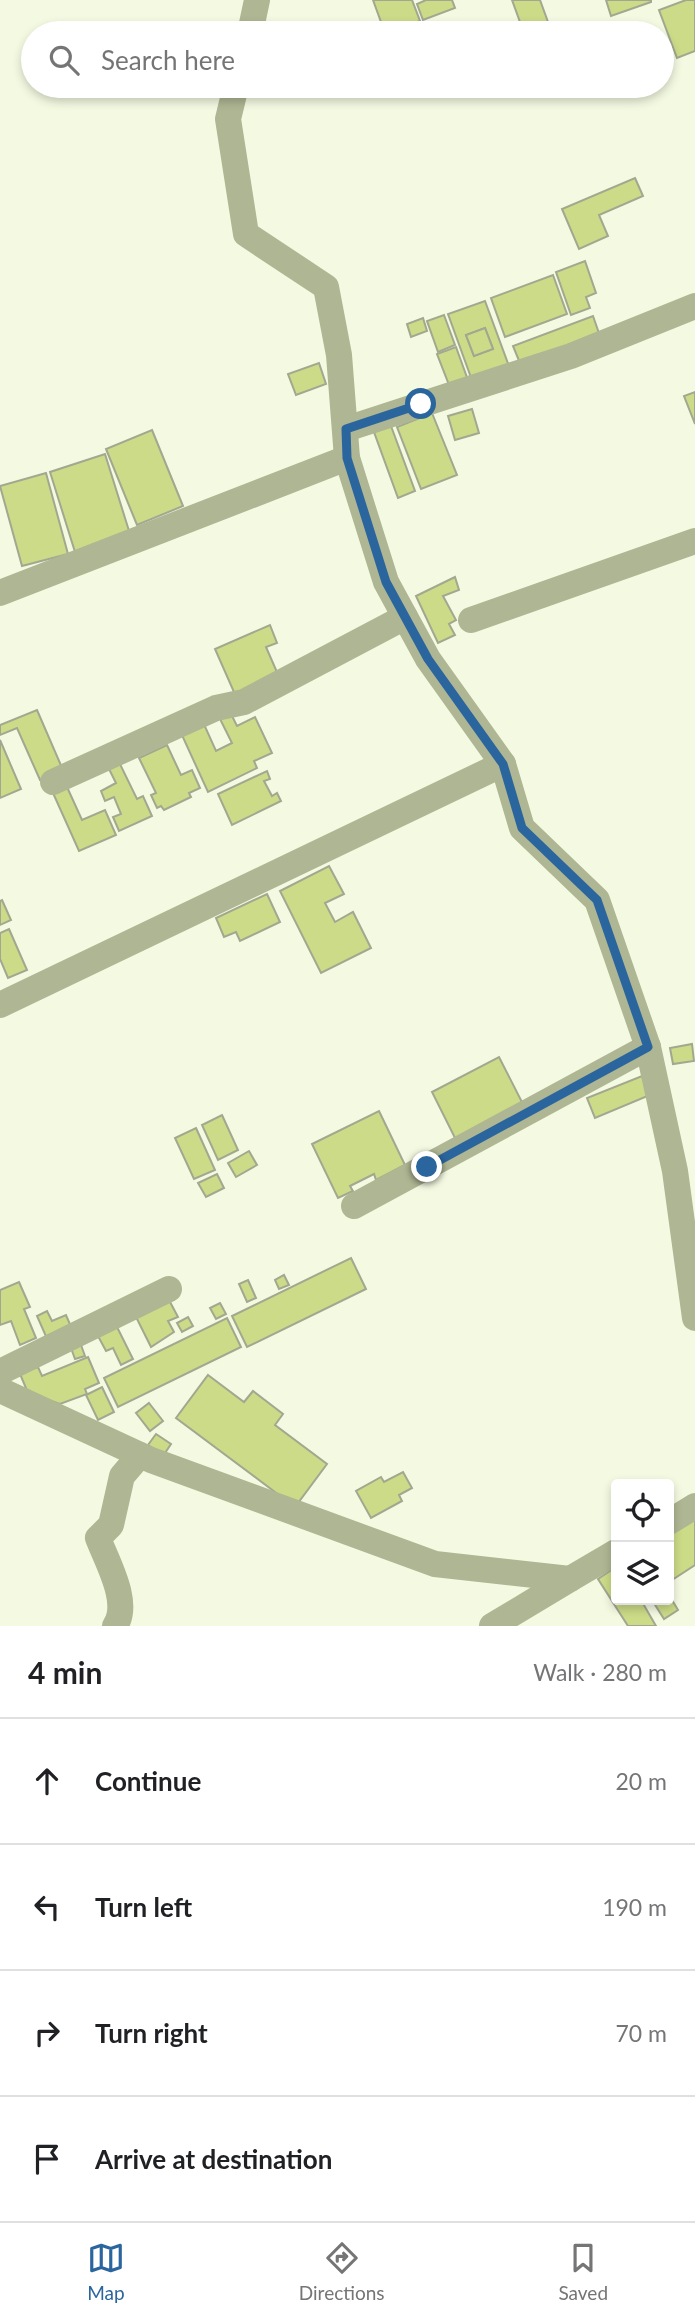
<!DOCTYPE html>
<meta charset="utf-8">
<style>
:root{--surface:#fff;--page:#f2f2f2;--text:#202124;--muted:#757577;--line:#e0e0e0;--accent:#2b659d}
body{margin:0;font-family:Lato,sans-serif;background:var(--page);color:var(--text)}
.controls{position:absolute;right:21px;bottom:21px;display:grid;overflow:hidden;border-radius:7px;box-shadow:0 4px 10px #0003}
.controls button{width:63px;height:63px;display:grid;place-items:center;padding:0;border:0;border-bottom:2px solid var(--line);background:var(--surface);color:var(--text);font:35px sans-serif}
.stop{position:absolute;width:21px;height:21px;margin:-16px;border:5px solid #2b659d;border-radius:50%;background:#fff}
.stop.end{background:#2b659d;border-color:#fff;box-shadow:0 2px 7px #0008}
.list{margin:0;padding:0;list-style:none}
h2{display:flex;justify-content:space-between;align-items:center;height:91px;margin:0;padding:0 28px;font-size:30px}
h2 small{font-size:23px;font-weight:400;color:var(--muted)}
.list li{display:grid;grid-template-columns:46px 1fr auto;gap:21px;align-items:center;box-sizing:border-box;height:126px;padding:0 28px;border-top:2px solid var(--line)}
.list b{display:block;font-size:26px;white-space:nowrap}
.list em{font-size:23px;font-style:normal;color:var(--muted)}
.icon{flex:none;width:38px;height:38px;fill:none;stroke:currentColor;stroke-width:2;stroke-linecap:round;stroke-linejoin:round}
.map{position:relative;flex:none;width:695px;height:1626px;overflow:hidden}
.search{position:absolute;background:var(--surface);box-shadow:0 4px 10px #0003;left:21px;right:21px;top:21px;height:77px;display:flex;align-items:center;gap:18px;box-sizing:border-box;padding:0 24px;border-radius:38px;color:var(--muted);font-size:26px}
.sheet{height:595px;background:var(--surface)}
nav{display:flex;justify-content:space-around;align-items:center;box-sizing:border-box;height:98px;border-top:2px solid var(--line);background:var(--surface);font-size:19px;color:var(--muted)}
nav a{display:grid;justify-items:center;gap:4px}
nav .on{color:var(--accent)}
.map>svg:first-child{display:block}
.building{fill:#cbdb87;stroke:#a2a790;stroke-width:2;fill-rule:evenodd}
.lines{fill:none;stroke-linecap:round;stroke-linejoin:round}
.minor{stroke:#aeb693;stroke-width:26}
.route{stroke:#2b659d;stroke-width:9}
</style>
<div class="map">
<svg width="695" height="1626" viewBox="0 0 695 1626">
<rect width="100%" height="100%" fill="#f4fae2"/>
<g class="building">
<path d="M373 0H412L420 21 385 33Z"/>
<path d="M426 0H452L455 8 423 20 417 4Z"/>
<path d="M512 0H540L552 33H524Z"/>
<path d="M606 0H651V2L611 16Z"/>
<path d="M686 0H695V51L677 58 659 10Z"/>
<path d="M635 178 643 196 599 215 608 236 579 249 562 209Z"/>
<path d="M585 261 596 293 586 297 590 308 571 315 556 272Z"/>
<path d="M553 275 567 314 505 337 491 298Z"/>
<path d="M485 301 510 369 473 383 448 314ZM485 328 493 349 474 356 466 335Z"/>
<path d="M444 315 455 345 438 352 427 321Z"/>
<path d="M593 316 601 339 522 368 513 346Z"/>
<path d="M423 318 427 331 411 337 407 324Z"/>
<path d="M485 328 493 349 474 356 466 335Z"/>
<path d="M456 347 469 383 451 390 437 354Z"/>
<path d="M319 363 326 384 296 395 288 374Z"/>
<path d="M695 392V424L684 396Z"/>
<path d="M472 409 479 433 455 440 448 416Z"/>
<path d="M432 413 457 475 421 489 397 427Z"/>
<path d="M391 426 415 491 398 498 374 432Z"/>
<path d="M152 430 183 506 137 525 106 449Z"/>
<path d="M105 454 130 534 75 552 50 472Z"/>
<path d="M46 473 68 554 22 566 0 486Z"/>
<path d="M455 577 459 590 443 596 456 620 449 624 455 635 438 643 416 596Z"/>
<path d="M270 625 277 643 266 647 280 679 237 699 215 649Z"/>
<path d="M37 710 63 770 40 780 17 728 0 735V725Z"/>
<path d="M229 710 237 726 255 717 272 753 254 761 257 768 208 792 181 733 203 722 216 751 232 743 218 715Z"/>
<path d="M0 740 21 789 0 798Z"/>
<path d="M167 745 181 775 192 770 200 788 189 793 191 797 164 810 161 806 157 808 151 795 156 793 139 758Z"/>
<path d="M118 760 137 799 143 796 152 816 119 831 113 817 121 814 114 797 105 801 101 791 116 783 107 765Z"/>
<path d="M267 771 270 779 264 781 272 796 277 793 281 801 232 825 218 794Z"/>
<path d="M67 787 82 820 105 810 116 835 79 851 53 793Z"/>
<path d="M329 866 344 894 325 903 335 922 353 912 371 948 321 973 280 891Z"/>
<path d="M267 894 280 922 240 941 236 932 224 937 216 918Z"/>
<path d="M2 900 11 920 0 925V901Z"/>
<path d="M9 929 27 970 8 978 0 959V933Z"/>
<path d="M692 1044 694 1061 673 1064 670 1048Z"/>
<path d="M499 1057 525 1108 457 1142 432 1092Z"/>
<path d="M642 1076 650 1095 595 1118 587 1098Z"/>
<path d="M379 1111 405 1165 376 1180 374 1174 350 1186 353 1191 338 1198 312 1144Z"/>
<path d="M222 1115 238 1150 218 1160 202 1125Z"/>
<path d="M196 1128 215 1170 194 1179 175 1138Z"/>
<path d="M249 1151 257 1165 236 1177 228 1163Z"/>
<path d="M217 1174 224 1188 206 1197 198 1183Z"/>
<path d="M351 1258 366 1289 247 1347 232 1316Z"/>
<path d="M284 1275 289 1285 279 1289 275 1280Z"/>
<path d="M248 1280 256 1298 247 1302 239 1284Z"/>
<path d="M19 1282 30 1307 24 1309 36 1338 20 1345 11 1321 0 1325V1290Z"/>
<path d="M169 1300 178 1317 168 1321 174 1332 151 1347 136 1317Z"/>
<path d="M220 1303 226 1314 216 1319 210 1308Z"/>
<path d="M47 1311 52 1321 66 1315 72 1329 48 1341 37 1316Z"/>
<path d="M188 1317 193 1326 182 1332 177 1323Z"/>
<path d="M227 1318 241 1347 118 1407 104 1378Z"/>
<path d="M117 1327 133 1359 121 1365 113 1348 106 1351 98 1336Z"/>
<path d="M81 1345 85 1356 75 1359 71 1348Z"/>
<path d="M88 1357 99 1383 85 1389 87 1394 60 1404 28 1393 20 1374 38 1367 42 1376Z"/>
<path d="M208 1375 244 1402 253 1391 283 1414 275 1425 327 1464 295 1507 176 1418Z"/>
<path d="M102 1387 114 1412 98 1420 86 1395Z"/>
<path d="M149 1403 163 1421 150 1431 136 1413Z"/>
<path d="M156 1434 171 1444 163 1456 148 1445Z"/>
<path d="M403 1472 412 1488 399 1495 402 1501 371 1518 356 1491 381 1477 384 1482Z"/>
<path d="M695 1518V1565L669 1582V1534Z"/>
<path d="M616 1567V1600H641L656 1626H628L598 1579Z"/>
<path d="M669 1595 678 1610 664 1619 652 1600H669Z"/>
</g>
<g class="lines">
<g class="minor">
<path d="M250 33 257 0"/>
<path d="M236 86 228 119 246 234 326 287 339 355 347 458 386 582 428 659 503 764 522 828 597 900 648 1047 675 1171 695 1318"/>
<path d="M346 429 571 356 695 306"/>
<path d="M0 593 347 458"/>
<path d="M471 620 695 541"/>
<path d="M53 782 216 708 244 702 405 617"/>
<path d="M0 1005 503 764"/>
<path d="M354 1206 648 1047"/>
<path d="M0 1372 169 1289"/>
<path d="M0 1390 151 1460 435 1564 570 1579 616 1552"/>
<path d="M669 1522 695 1506"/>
<path d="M115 1626C131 1603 107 1562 98 1538L111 1525 122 1476 140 1455"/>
<path d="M492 1626 570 1579"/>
</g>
</g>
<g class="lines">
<path class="route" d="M421 404 346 429 347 458 386 582 428 659 503 764 522 828 597 900 648 1047 427 1167"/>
</g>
</svg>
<div class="controls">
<button><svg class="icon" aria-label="locate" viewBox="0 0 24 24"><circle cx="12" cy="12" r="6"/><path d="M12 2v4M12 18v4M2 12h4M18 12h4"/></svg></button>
<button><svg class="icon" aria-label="layers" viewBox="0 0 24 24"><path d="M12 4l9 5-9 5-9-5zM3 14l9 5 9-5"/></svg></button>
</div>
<div class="stop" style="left:421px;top:404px"></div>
<div class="stop end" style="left:427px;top:1167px"></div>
<div class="search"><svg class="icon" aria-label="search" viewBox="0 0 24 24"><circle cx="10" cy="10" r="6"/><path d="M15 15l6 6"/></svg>Search here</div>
</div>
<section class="sheet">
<h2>4 min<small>Walk · 280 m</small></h2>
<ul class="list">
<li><svg class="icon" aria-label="ahead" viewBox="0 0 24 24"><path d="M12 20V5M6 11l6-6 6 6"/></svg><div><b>Continue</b></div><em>20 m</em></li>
<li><svg class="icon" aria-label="left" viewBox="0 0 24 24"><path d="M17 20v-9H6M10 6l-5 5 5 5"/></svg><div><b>Turn left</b></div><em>190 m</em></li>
<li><svg class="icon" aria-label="right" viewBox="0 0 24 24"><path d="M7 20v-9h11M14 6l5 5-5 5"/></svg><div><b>Turn right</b></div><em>70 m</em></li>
<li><svg class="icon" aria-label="arrive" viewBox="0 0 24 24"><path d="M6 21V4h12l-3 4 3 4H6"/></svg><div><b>Arrive at destination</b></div></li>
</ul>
</section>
<nav>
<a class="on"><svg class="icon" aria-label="map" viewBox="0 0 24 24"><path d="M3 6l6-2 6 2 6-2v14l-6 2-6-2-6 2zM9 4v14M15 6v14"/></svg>Map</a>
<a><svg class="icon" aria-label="directions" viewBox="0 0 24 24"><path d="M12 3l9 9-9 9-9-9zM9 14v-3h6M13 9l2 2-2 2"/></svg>Directions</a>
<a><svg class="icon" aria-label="saved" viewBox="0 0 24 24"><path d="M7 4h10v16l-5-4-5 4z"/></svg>Saved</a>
</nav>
